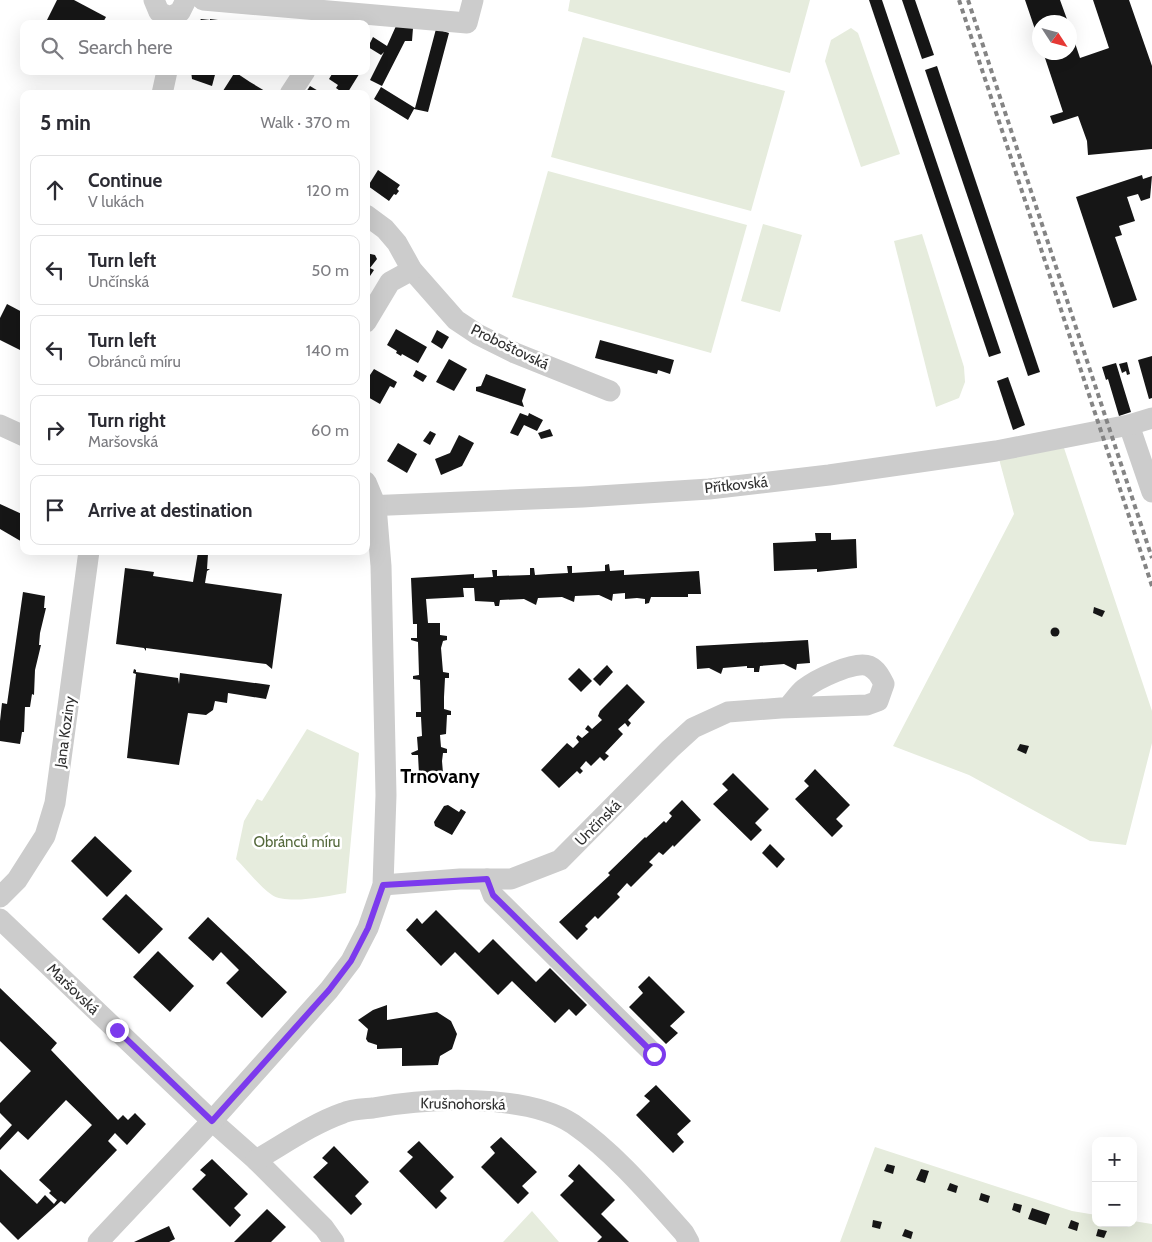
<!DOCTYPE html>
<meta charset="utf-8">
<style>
:root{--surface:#fff;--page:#f7f7f7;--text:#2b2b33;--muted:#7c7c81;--line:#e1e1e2}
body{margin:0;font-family:Cabin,sans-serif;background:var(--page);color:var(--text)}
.controls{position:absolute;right:15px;bottom:15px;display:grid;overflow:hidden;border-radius:10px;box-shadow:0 5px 20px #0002}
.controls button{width:45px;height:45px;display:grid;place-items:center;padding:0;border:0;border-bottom:1px solid var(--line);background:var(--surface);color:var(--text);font:25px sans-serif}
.compass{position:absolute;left:1032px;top:15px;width:45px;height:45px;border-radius:50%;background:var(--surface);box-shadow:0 5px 20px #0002;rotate:126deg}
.stop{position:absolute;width:15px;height:15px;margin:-11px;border:4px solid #7c3aed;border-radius:50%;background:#fff}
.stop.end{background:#7c3aed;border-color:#fff;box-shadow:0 1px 5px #0008}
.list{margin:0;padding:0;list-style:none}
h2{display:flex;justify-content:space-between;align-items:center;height:65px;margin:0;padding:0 20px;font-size:21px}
h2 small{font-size:16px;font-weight:400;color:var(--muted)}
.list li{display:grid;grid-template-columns:32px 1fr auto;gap:15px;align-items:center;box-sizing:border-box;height:70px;margin:0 10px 10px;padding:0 10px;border:1px solid var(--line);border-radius:10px}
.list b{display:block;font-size:19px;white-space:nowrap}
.list p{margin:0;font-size:16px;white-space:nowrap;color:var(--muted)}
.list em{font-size:16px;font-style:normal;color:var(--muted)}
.icon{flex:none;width:28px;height:28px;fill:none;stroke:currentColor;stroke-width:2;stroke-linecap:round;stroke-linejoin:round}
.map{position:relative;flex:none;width:1152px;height:1242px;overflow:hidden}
.search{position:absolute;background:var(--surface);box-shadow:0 5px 20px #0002;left:20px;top:20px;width:350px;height:55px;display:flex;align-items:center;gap:12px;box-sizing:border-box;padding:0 18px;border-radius:10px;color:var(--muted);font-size:19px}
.panel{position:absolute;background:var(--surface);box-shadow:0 5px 20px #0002;left:20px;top:90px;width:350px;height:465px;border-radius:10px}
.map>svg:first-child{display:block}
.green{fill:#e6ecdd}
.building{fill:#161616}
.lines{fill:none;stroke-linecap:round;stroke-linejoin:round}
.minor{stroke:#ccc;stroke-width:21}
.rail{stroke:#848484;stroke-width:4;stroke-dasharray:5 4;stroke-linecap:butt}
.route{stroke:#7c3aed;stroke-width:6}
.labels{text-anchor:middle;stroke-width:5;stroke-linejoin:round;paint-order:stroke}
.street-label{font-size:15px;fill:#2f2f2f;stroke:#fff}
.park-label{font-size:15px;fill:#566a3d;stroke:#fff}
.district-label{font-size:20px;font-weight:bold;fill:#000;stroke:#fff}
</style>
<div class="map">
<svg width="1152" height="1242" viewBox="0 0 1152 1242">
<rect width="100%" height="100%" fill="#fff"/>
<g class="green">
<path d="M570 0H810L790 73 568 11Z"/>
<path d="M851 28 858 33 900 154 861 167 825 61 831 40Z"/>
<path d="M583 37 785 91 751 211 551 157Z"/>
<path d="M548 171 747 225 711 353 512 297Z"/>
<path d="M763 224 802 235 780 312 741 301Z"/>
<path d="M922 234 964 367 965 382 959 398 936 407 894 241Z"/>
<path d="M1064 448 1152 711V743L1126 845 1090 841 969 775 893 746 1014 514 999 459Z"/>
<path d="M307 729 359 753 346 893C328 896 287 905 272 895 259 886 247 870 236 859L244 821 257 799 262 801Z"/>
<path d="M875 1147 1072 1211 1096 1215V1223H1133V1221L1152 1224V1242H840Z"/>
<path d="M532 1211 559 1242H503L504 1241Z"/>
</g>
<g class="building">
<path d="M57 0H74L106 17 102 24H45Z"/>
<path d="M869 0H882L1001 353 989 357Z"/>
<path d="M902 0H915L934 55 922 59Z"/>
<path d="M1025 0H1060L1068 22H1040L1039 41Z"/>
<path d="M1093 0H1129L1152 66V149L1088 155 1087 141 1078 116 1053 124 1050 116 1063 112 1043 52H1070V28L1080 58 1109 48Z"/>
<path d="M201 19 210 20V19L226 21V24H197Z"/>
<path d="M396 26 413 28 412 41H405L382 86 370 80 384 52 381 55 368 47 373 37 387 46Z"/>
<path d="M436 29 449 33 428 112 414 109 408 120 374 99 381 87 415 108Z"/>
<path d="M937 66 1040 372 1028 376 925 70Z"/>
<path d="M191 71H216L212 86 192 79Z"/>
<path d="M327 71H361L348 92 344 90 343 93 336 88 338 85 329 79 332 74Z"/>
<path d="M235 72 250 82 270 94H221Z"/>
<path d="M310 86 320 92 319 94 306 92Z"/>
<path d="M378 170 400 185 397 189 399 191 396 195 394 194 389 201 368 186Z"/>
<path d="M1142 175 1143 179 1152 176 1150 198 1141 201 1138 194 1127 197 1135 221 1119 226 1122 235 1115 237 1137 300 1113 308 1076 197Z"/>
<path d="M366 253 375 255 377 259 370 268 374 270 366 282Z"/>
<path d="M7 304 24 313V352L0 340V318Z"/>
<path d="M396 329 427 347 418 363 402 354 401 356 396 353 397 351 387 345Z"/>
<path d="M437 330 449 337 442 349 431 342Z"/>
<path d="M600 340 674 360 670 374 658 370 657 374 595 358Z"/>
<path d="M1152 356V398L1149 399 1138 360Z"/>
<path d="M449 359 467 369 454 391 436 382Z"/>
<path d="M1127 362 1130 374 1127 375 1126 371 1122 373 1119 364Z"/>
<path d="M1116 363 1131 412 1119 416 1108 379 1106 380 1102 367Z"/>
<path d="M374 369 397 382 394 388 390 386 380 404 366 396V381Z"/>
<path d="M416 370 427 376 423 382 413 376Z"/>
<path d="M486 374 526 389 522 401 524 407 476 391V387L481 386Z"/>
<path d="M1008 377 1025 425 1013 430 997 381Z"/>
<path d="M520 413 528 416 529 413 543 420 537 431 524 425 518 436 510 433Z"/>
<path d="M550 429 553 436 541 439 538 433Z"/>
<path d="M430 431 436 434 430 445 423 441Z"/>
<path d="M459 435 474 443 462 466 441 475 435 459 450 453Z"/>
<path d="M398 443 417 454 407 473 387 461Z"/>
<path d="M0 504 24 515V543L0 529Z"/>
<path d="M815 533H831V540L856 539 857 568 817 572V569L774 571 773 543 816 541Z"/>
<path d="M198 552 208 554 207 569H210L207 571 205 583 282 594 272 669 266 664 146 648V651L144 648 116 644 125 568 154 572 153 576 193 582Z"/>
<path d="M609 564 610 571 624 570V575L699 571 701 594H688V597H651L649 603 645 604V599L637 598 625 599V593L613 594 612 601 599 595 575 596 574 602 562 597 538 598 536 605 524 599 500 600 499 606H495L494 602 475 601 474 588H463L464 597 426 599 428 623H440V635L447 636V640L443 641 441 648 443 672 449 673V678H445L444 697V709L451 711V715H447L446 734 440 735 441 747 447 749V753H443L442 761 443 773 419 774 418 755H412L411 753 418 750 417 737 422 736 421 717H416V712H421L420 680 413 679V676L419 675 418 642 411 640V638H417V624H413L411 578 474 574V578L493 577 492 570H497V576L530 575V568H534L535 575 549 574 568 573 567 566H572V573L605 571V565Z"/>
<path d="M23 592 45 596 44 608H46L40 633 39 645H41L35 670 34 695 32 694 30 707H25L24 732H22L20 744 0 741V721L2 703 7 704Z"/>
<path d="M1094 607 1105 611 1102 617 1093 613Z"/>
<circle cx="1055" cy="632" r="4.5"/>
<path d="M808 640 810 663 797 664 796 670 784 664 760 666 759 672H754V668H747V666L723 668 721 674 709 668 697 669 696 646Z"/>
<path d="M607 665 613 672 600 686 593 679Z"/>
<path d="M579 668 592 681 581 692 568 679Z"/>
<path d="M134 669 136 670V672L178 678 179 684 180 673 270 685 266 699 228 693 227 703 215 701 213 710 206 715 188 713 179 765 127 758 136 674 133 673Z"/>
<path d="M627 684 645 702 628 720 631 723 628 727 625 723 618 729 623 734 605 753 609 756 604 761 600 757 591 766 586 761 580 768 583 771 580 774 577 771 559 788 541 770 567 743 573 748 579 742 576 738 578 735 582 738 589 732 585 729 588 725 592 729 602 720 598 716 600 711Z"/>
<path d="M1020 744 1029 746 1026 754 1017 750Z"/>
<path d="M815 769 850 805 836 819 843 826 832 837 795 799 809 786 804 781Z"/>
<path d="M733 773 769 809 755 823 762 830 751 841 713 804 728 790 722 784Z"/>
<path d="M682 800 701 820 674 847 673 845 663 855 659 852 649 862 653 865 631 887 627 883 617 894 620 897 598 919 595 916 585 926 588 929 577 940 559 922 610 875 608 873 645 837 646 838 664 821 666 823 672 816 669 813Z"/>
<path d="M448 805 459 812 461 809 466 812 452 835 435 826 434 822 444 806Z"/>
<path d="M95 836 132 871 107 897 71 861Z"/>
<path d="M770 844 785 859 777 868 762 853Z"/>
<path d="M126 894 163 929 139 954 102 919Z"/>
<path d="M436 910 479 953 493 939 536 982 550 968 587 1005 576 1016 569 1009 555 1023 512 981 498 995 455 952 441 966 406 930 417 918 422 924Z"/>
<path d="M208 917 287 992 262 1018 226 983 239 970 221 952 213 961 188 938Z"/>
<path d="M158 951 194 986 170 1012 133 977Z"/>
<path d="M649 976 685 1012 670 1026 678 1033 666 1044 629 1007 643 993 638 987Z"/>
<path d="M0 988 57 1043 51 1050 118 1120 123 1115 128 1120 135 1113 146 1124 127 1145 115 1133 108 1141 117 1150 65 1204 61 1201 18 1240 0 1222V1169L37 1204 45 1195 54 1204 57 1200 49 1193 51 1191 39 1180 92 1125 66 1100 28 1140 18 1131 0 1150V1138L12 1125 0 1113V1103L31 1071 0 1041Z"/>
<path d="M387 1005V1020L437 1012 451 1021 457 1034 452 1049 440 1056 438 1065 402 1066V1048L377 1049V1045L368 1042 366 1039 368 1029 358 1020 373 1010Z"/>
<path d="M656 1085 691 1121 677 1134 684 1142 673 1153 636 1115 650 1101 644 1096Z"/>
<path d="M501 1137 537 1172 522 1186 529 1193 518 1204 481 1167 495 1153 490 1147Z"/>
<path d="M419 1141 454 1177 440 1191 447 1198 436 1209 399 1171 413 1157 407 1152Z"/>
<path d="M334 1146 369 1182 355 1196 362 1204 351 1215 313 1177 328 1163 322 1158Z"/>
<path d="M212 1159 248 1194 234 1208 241 1215 230 1227 192 1189 206 1175 200 1170Z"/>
<path d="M579 1164 615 1200 601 1214 629 1242H597L602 1237 560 1195 574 1181 568 1176Z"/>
<path d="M887 1164 895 1166 893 1174 884 1171Z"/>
<path d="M921 1169 929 1171 925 1183 916 1180Z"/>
<path d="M950 1183 958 1186 956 1193 947 1190Z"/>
<path d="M981 1193 990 1196 988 1203 979 1200Z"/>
<path d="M1014 1203 1022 1205 1020 1213 1012 1210Z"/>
<path d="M1032 1208 1050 1214 1046 1225 1028 1219Z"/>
<path d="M267 1209 286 1227 271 1242H234Z"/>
<path d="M873 1220 882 1222 880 1229 872 1227Z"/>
<path d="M1071 1220 1079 1223 1077 1231 1068 1228Z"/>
<path d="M169 1226 175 1239 169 1242H134Z"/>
<path d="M905 1229 913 1232 911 1239 902 1236Z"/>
<path d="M1098 1229 1107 1231 1104 1238 1096 1236Z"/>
</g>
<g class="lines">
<g class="minor">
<path d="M154 0 159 12 170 17 180 12 186 0"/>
<path d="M203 0 467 23 473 0"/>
<path d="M162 94 167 71"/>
<path d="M290 94 305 71"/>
<path d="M366 215 385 229 397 243 412 270 456 320 477 334 515 353 610 391"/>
<path d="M366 322 390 282 412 270"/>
<path d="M0 425 24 436"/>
<path d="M1129 425 1152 492"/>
<path d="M366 506 583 497 709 489 829 475 996 451 1129 425 1152 418"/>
<path d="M487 879 493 895 654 1054"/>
<path d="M383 885 460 879H511L560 860 670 749 693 728 728 712 781 708 867 705 878 701 884 684C880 676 877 670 869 666 855 660 815 680 804 689 798 694 793 702 788 707"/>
<path d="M0 897 17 880 45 836 55 803 89 551"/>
<path d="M0 919 212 1121 256 1160 324 1228 334 1242"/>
<path d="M256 1160C284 1144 312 1124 343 1113 352 1109 363 1109 373 1108 427 1098 526 1093 573 1124 615 1153 650 1195 684 1233L689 1242"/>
<path d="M98 1242 212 1121 329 990 351 961 368 928 383 885 386 795 381 566 376 506 366 482"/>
</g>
<g class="rail">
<path d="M959 0 1152 586"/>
<path d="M968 0 1152 558"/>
</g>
</g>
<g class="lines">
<path class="route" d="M117 1030 212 1121 329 990 351 961 368 928 383 885 487 879 493 895 654 1054"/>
</g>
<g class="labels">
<g class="street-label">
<text transform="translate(510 347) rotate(26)" y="5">Proboštovská</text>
<text transform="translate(736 485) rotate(-6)" y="5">Přítkovská</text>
<text transform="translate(65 732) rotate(-82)" y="5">Jana Koziny</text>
<text transform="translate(598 823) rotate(-45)" y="5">Unčínská</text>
<text transform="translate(73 989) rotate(44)" y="5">Maršovská</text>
<text transform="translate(463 1104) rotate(1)" y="5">Krušnohorská</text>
</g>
<g class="park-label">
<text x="297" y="847">Obránců míru</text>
</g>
<g class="district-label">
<text x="440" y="783">Trnovany</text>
</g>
</g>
</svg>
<div class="controls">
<button>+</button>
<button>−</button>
</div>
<svg class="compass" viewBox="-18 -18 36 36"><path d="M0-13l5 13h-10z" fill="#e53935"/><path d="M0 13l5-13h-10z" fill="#7c7c81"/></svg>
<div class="stop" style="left:654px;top:1054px"></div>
<div class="stop end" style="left:117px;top:1030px"></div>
<div class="search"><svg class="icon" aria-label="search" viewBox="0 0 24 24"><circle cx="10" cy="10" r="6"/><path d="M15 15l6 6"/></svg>Search here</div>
<section class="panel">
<h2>5 min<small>Walk · 370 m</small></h2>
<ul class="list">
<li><svg class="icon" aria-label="ahead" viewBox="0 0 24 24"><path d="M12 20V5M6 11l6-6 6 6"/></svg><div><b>Continue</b><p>V lukách</p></div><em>120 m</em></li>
<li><svg class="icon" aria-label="left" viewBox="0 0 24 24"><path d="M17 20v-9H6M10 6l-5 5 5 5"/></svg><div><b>Turn left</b><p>Unčínská</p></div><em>50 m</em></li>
<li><svg class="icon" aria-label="left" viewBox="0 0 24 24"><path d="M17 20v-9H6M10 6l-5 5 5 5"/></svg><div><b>Turn left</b><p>Obránců míru</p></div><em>140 m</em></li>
<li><svg class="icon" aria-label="right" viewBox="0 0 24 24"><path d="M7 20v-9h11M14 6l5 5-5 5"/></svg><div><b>Turn right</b><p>Maršovská</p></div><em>60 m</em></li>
<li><svg class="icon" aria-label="arrive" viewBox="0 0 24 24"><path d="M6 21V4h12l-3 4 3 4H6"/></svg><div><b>Arrive at destination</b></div></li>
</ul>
</section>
</div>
